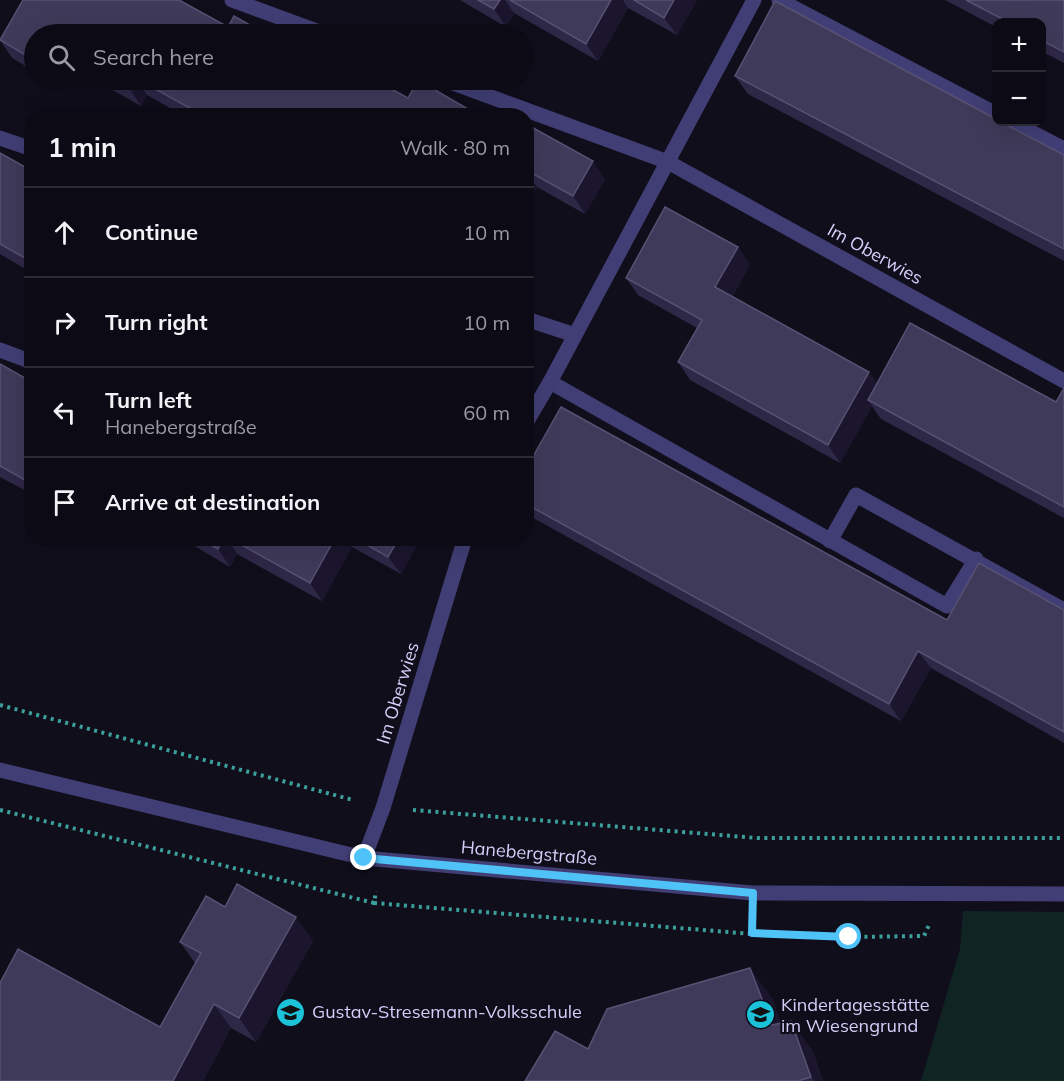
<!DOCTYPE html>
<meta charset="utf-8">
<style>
:root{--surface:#0c0a14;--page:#15131d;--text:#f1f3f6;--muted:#9a9aa0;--line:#2c2b34}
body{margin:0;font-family:Mulish,sans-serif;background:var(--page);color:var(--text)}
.controls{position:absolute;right:18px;top:18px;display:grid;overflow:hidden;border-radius:12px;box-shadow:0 6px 24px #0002}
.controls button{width:54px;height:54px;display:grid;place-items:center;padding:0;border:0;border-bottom:2px solid var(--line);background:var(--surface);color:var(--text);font:30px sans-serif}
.stop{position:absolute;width:18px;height:18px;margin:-14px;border:4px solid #4fc3f7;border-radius:50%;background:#fff}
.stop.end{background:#4fc3f7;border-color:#fff;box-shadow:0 2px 6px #0008}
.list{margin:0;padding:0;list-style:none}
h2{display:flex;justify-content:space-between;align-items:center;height:78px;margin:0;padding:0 24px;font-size:26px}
h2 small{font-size:20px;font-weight:400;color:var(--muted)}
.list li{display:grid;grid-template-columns:39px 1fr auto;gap:18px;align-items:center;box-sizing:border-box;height:90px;padding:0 24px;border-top:2px solid var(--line)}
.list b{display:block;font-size:22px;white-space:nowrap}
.list p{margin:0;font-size:20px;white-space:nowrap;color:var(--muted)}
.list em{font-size:20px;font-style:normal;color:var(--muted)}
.icon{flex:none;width:33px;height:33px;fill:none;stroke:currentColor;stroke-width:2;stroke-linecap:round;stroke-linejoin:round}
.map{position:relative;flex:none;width:1064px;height:1081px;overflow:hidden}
.search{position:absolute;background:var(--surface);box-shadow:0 6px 24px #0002;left:24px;top:24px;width:510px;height:66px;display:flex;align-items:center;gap:15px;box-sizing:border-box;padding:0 21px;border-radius:33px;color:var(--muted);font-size:22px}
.panel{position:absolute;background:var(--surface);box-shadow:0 6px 24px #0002;left:24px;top:108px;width:510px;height:438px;border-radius:24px}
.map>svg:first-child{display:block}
.green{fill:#112424}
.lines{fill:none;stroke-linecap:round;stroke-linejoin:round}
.path{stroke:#3ba09b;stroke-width:4;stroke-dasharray:3 4.5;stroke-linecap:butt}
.service{stroke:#413e75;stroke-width:15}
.minor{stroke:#413e75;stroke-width:15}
.wall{fill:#2e2847}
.shaded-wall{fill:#1b162e}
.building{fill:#403a5a;stroke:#575173;stroke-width:1.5}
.route{stroke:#4fc3f7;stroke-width:8}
.labels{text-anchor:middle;stroke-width:4.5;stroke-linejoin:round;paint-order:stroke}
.street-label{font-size:18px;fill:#d4cef9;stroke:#100e1b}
.poi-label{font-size:18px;fill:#d4cef9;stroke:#100e1b;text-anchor:start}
</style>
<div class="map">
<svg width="1064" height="1081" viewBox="0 0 1064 1081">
<rect width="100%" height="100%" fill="#100e1b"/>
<path class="green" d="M963 911 1064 912V1081H921L960 949Z"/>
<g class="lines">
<g class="path">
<path d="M0 705 353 800"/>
<path d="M0 810 374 903 376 891"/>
<path d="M413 810 757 838H1064"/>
<path d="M374 903 752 934V923"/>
<path d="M752 934 849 937 924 936 929 925"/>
</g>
<g class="service">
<path d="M779 0 996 114"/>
<path d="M1012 122 1064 149"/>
<path d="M550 382 947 606 976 559"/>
<path d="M830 541 856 495 1064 610"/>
</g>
<g class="minor">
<path d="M232 0 325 34"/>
<path d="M445 80 668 162 1064 381"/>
<path d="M0 138 32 149"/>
<path d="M526 319 575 335"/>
<path d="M0 350 32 362"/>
<path d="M526 423 550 382 754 0"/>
<path d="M0 770 364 858 753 893 1064 894"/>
<path d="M364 858 383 808 465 538"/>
</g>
</g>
<g class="wall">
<path d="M23 0H179L228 27 234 16 266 34H34V71L12 58 0 40Z"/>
<path d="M460 0H697L677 35 628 8 598 61 514 13 506 27Z"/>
<path d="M945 0H1064V63L1041 51V22H996V27Z"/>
<path d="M735 76 1064 155V261L748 94Z"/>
<path d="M95 80H375L408 98 480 116H184L147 95 141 106Z"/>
<path d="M526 124 605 179 585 214 537 187 526 205Z"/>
<path d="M0 153 32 171V273L0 254Z"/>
<path d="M750 264 732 297 869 372 877 384 1056 402 1064 388V518L881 419 872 406 840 463 690 380 678 362 697 328 638 295 626 278Z"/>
<path d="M0 364 32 382V494L0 477Z"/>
<path d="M526 469 947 620 1064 610V743L931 668 901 721 526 514Z"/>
<path d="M181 538H419L420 540 401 574 352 547 322 601 237 554 230 567Z"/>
<path d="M225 907 313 941 256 1042 231 1028 203 1081H0L160 1027 195 963 180 942Z"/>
<path d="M772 998 781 1023 791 1021 813 1052 823 1081H525L588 1049Z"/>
</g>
<g class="shaded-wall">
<path d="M500 0H505L514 13 506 27 494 9Z"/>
<path d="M611 0H623L628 8 598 61 586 44Z"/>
<path d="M674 0H697L677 35 664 18Z"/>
<path d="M134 80H136L147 95 141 106 129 88Z"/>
<path d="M226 111 230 116H224Z"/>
<path d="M593 161 605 179 585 214 573 196Z"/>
<path d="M526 171 537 187 526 205Z"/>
<path d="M738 247 750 264 727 305 715 287Z"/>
<path d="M869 372 881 390 868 400 872 406 840 463 828 445Z"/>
<path d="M224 538H227L237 554 230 567 218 549Z"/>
<path d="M335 538H346L352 547 322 601 310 583Z"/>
<path d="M399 538H419L420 540 401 574 388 557Z"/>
<path d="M918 651 931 668 901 721 889 704Z"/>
<path d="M296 917 313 941 256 1042 239 1018Z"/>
<path d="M750 968 772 998 793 1055 772 1025Z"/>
<path d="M214 1004 231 1028 203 1081H173Z"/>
<path d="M791 1021 813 1052 823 1081H814L811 1077Z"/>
</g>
<g class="building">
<path d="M23 0H179L228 27 234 16 266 34H34V60L0 40Z"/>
<path d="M478 0H500L494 9Z"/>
<path d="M510 0H611L586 44Z"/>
<path d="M634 0H674L664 18Z"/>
<path d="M966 0H1064V52L1041 40V22H1008Z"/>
<path d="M775 1 996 119V122H1001L1064 155V249L735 76Z"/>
<path d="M113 80H134L129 88Z"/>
<path d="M139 80H375L408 98 418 80 480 116H235L226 111 224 116H204Z"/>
<path d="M526 124 593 161 573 196 526 170Z"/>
<path d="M0 153 32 171V262L0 244Z"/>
<path d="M665 207 738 247 715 287 869 372 828 445 678 362 702 320 626 278Z"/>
<path d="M910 323 1056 402 1064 388V507L868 400Z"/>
<path d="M0 364 32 382V484L0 466Z"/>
<path d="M561 407 947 620 979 563 1064 610V732L918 651 889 704 526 504V469Z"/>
<path d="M199 538H224L218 549Z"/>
<path d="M229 538H335L310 583Z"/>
<path d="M355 538H399L388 557Z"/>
<path d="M237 884 296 917 239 1018 214 1004 173 1081H0V983L18 949 160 1027 201 953 180 942 206 896 225 907Z"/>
<path d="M750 968 772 1025 791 1021 811 1077 798 1081H525L555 1031 588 1049 607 1009Z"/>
</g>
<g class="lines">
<path class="route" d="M364 858 753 893 752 933 849 937"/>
</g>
<defs>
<symbol id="school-disc" viewBox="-11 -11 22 22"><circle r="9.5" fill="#1bc2d8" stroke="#100e1b"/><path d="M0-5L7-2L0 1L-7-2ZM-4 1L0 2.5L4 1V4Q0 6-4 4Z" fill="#111"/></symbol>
</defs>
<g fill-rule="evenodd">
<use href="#school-disc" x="274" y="996" width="33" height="33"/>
<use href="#school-disc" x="744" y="998" width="33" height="33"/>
</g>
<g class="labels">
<g class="street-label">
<text transform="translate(875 254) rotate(29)" y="6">Im Oberwies</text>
<text transform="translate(398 693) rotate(-73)" y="6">Im Oberwies</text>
<text transform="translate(529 853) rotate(5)" y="6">Hanebergstraße</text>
</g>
<g class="poi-label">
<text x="781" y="1011">Kindertagesstätte<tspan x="781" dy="21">im Wiesengrund</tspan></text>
<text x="312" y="1018">Gustav-Stresemann-Volksschule</text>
</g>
</g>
</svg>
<div class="controls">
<button>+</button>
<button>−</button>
</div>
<div class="stop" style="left:849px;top:937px"></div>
<div class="stop end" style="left:364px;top:858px"></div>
<div class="search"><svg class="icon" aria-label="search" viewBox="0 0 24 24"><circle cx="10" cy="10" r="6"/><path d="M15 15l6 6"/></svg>Search here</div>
<section class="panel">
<h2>1 min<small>Walk · 80 m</small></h2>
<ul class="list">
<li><svg class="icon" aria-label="ahead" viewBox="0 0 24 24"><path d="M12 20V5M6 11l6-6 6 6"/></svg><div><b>Continue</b></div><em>10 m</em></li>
<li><svg class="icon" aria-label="right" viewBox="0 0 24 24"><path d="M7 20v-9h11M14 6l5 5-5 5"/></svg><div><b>Turn right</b></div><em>10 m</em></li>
<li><svg class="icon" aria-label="left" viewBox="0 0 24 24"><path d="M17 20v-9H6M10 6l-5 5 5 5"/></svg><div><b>Turn left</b><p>Hanebergstraße</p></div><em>60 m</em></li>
<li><svg class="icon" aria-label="arrive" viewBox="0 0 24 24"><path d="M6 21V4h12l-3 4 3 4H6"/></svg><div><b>Arrive at destination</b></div></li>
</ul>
</section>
</div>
